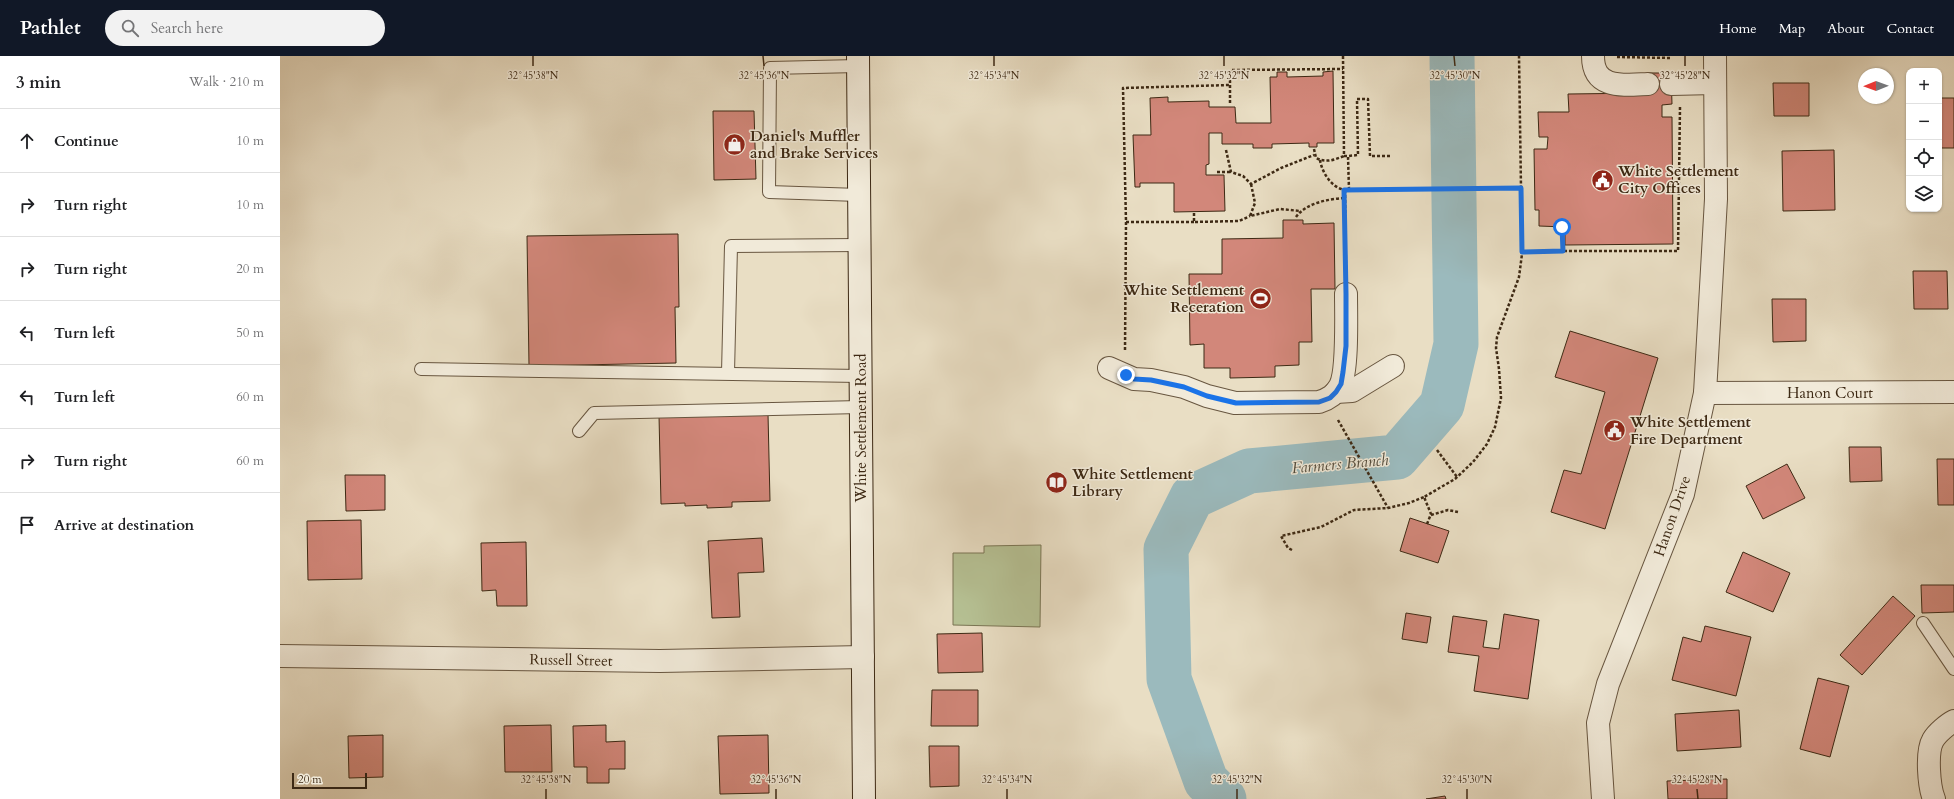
<!DOCTYPE html>
<meta charset="utf-8">
<style>
:root{--surface:#fff;--page:#f2f2f2;--text:#202124;--muted:#757577;--line:#e0e0e0;--accent:#111827}
body{margin:0;font-family:Cardo,serif;background:var(--page);color:var(--text)}
.controls{position:absolute;right:12px;top:12px;display:grid;overflow:hidden;border-radius:8px;box-shadow:0 1px 3px #0004}
.controls button{width:36px;height:36px;display:grid;place-items:center;padding:0;border:0;border-bottom:1px solid var(--line);background:var(--surface);color:var(--text);font:20px sans-serif}
.compass{position:absolute;left:1578px;top:12px;width:36px;height:36px;border-radius:50%;background:var(--surface);box-shadow:0 1px 3px #0004;rotate:269deg}
.scale{position:absolute;left:12px;bottom:10px;width:75px;box-sizing:border-box;padding-left:4px;border:2px solid #3d2914;border-top:0;font-size:11px;line-height:14px;white-space:nowrap;color:#3d2914;-webkit-text-stroke:3px #f1ead9;paint-order:stroke}
.stop{position:absolute;width:12px;height:12px;margin:-9px;border:3px solid #1a73e8;border-radius:50%;background:#fff}
.stop.end{background:#1a73e8;border-color:#fff;box-shadow:0 1px 4px #0008}
.list{margin:0;padding:0;list-style:none}
h2{display:flex;justify-content:space-between;align-items:center;height:52px;margin:0;padding:0 16px;font-size:17px}
h2 small{font-size:13px;font-weight:400;color:var(--muted)}
.list li{display:grid;grid-template-columns:26px 1fr auto;gap:12px;align-items:center;box-sizing:border-box;height:64px;padding:0 16px;border-top:1px solid var(--line)}
.list b{display:block;font-size:15px;white-space:nowrap}
.list em{font-size:13px;font-style:normal;color:var(--muted)}
.icon{flex:none;width:22px;height:22px;fill:none;stroke:currentColor;stroke-width:2;stroke-linecap:round;stroke-linejoin:round}
.map{position:relative;flex:none;width:1674px;height:743px;overflow:hidden}
header{display:flex;align-items:center;gap:24px;box-sizing:border-box;height:56px;padding:0 20px;background:var(--accent);color:#fff}
header strong{font-size:19px}
nav{display:flex;gap:22px;margin-inline-start:auto;font-size:14px}
.search{width:280px;height:36px;background:var(--page);display:flex;align-items:center;gap:10px;box-sizing:border-box;padding:0 14px;border-radius:22px;color:var(--muted);font-size:15px}
main{display:flex}
aside{flex:1;background:var(--surface)}
.map>svg:first-child{display:block}
.green{fill:#b6c194;stroke:#7a7554}
.lines{fill:none;stroke-linecap:round;stroke-linejoin:round}
.river{stroke:#9bbabd;stroke-width:45}
.building{fill:#d2877a;stroke:#3d2914}
.service-casing{stroke:#685640;stroke-width:14}
.minor-casing{stroke:#685640;stroke-width:24}
.secondary-casing{stroke:#3d2914;stroke-width:24}
.path{stroke:#3d2914;stroke-width:2.5;stroke-dasharray:3 2;stroke-linecap:butt}
.service{stroke:#f1ead9;stroke-width:12}
.minor{stroke:#f1ead9;stroke-width:22}
.secondary{stroke:#f1ead9;stroke-width:22}
.route{stroke:#1a73e8;stroke-width:5}
.ticks{fill:none;stroke:#3d2914;stroke-width:1.5}
.labels{text-anchor:middle;stroke-width:3;stroke-linejoin:round;paint-order:stroke}
.poi-label{font-size:15px;font-weight:bold;fill:#3d2914;stroke:#f1ead9;text-anchor:start}
.street-label{font-size:15px;fill:#3d2914;stroke:#f1ead9}
.water-label{font-size:16px;font-style:italic;fill:#544d3e;stroke:#f1ead9}
.ticks-label{font-size:10px;text-anchor:middle;fill:#3d2914;stroke:#f1ead9;stroke-width:3;stroke-linejoin:round;paint-order:stroke}
</style>
<header>
<strong>Pathlet</strong>
<div class="search"><svg class="icon" aria-label="search" viewBox="0 0 24 24"><circle cx="10" cy="10" r="6"/><path d="M15 15l6 6"/></svg>Search here</div>
<nav><a>Home</a><a>Map</a><a>About</a><a>Contact</a></nav>
</header>
<main>
<aside>
<h2>3 min<small>Walk · 210 m</small></h2>
<ul class="list">
<li><svg class="icon" aria-label="ahead" viewBox="0 0 24 24"><path d="M12 20V5M6 11l6-6 6 6"/></svg><div><b>Continue</b></div><em>10 m</em></li>
<li><svg class="icon" aria-label="right" viewBox="0 0 24 24"><path d="M7 20v-9h11M14 6l5 5-5 5"/></svg><div><b>Turn right</b></div><em>10 m</em></li>
<li><svg class="icon" aria-label="right" viewBox="0 0 24 24"><path d="M7 20v-9h11M14 6l5 5-5 5"/></svg><div><b>Turn right</b></div><em>20 m</em></li>
<li><svg class="icon" aria-label="left" viewBox="0 0 24 24"><path d="M17 20v-9H6M10 6l-5 5 5 5"/></svg><div><b>Turn left</b></div><em>50 m</em></li>
<li><svg class="icon" aria-label="left" viewBox="0 0 24 24"><path d="M17 20v-9H6M10 6l-5 5 5 5"/></svg><div><b>Turn left</b></div><em>60 m</em></li>
<li><svg class="icon" aria-label="right" viewBox="0 0 24 24"><path d="M7 20v-9h11M14 6l5 5-5 5"/></svg><div><b>Turn right</b></div><em>60 m</em></li>
<li><svg class="icon" aria-label="arrive" viewBox="0 0 24 24"><path d="M6 21V4h12l-3 4 3 4H6"/></svg><div><b>Arrive at destination</b></div></li>
</ul>
</aside>
<div class="map">
<svg width="1674" height="743" viewBox="0 0 1674 743">
<rect width="100%" height="100%" fill="#e9dec4"/>
<filter id="stains"><feTurbulence type="fractalNoise" baseFrequency=".005" numOctaves="4"/><feColorMatrix values="0 0 0 0 .2 0 0 0 0 .09 0 0 0 0 .02 0 0 0 .5 -.17"/></filter>
<radialGradient id="worn" r=".72"><stop offset=".6" stop-color="#630" stop-opacity="0"/><stop offset="1" stop-color="#630" stop-opacity=".3"/></radialGradient>
<path class="green" d="M761 489 760 571 673 569V497H704V490Z"/>
<g class="lines">
<path class="river" d="M944 743 926 725 889 623 886 493 912 441 969 415 1117 401 1162 349 1176 288 1172 0"/>
</g>
<g class="building">
<path d="M1053 15 1054 87H1037V91H1029V87L992 88V92H973V88H942V77H929V108L926 109V119H944L945 155 894 156V127H860V131H855L853 79H871L870 42 888 41V46L929 45V51H955L956 67H991L990 21H997V16H1007V21L1043 20V16Z"/>
<path d="M1368 17H1391L1392 48 1382 49V61H1392L1393 188 1285 189V171L1259 170V154H1255L1254 93H1267L1268 81H1259L1258 56H1289L1288 38 1368 37Z"/>
<path d="M1493 27H1529V60H1494Z"/>
<rect x="1659" y="42" width="15" height="50"/>
<path d="M433 55H474L476 123 434 124Z"/>
<path d="M1554 94 1555 154 1503 155 1502 95Z"/>
<path d="M1003 164H1023V168L1054 167 1055 233H1031L1032 286H1019V309L995 310V321L950 322V312H924V288L910 289 909 218H942V183L1003 182Z"/>
<path d="M398 178 399 251H395L396 307 249 310 247 180Z"/>
<path d="M1633 215H1667L1668 253H1634Z"/>
<path d="M1492 243H1526V285L1493 286Z"/>
<path d="M1290 275 1378 302 1325 473 1271 456 1284 414 1301 418 1325 336 1275 321Z"/>
<path d="M488 358 490 445 452 446V451L427 452V449L405 450V447L381 448 379 360Z"/>
<path d="M1569 391H1601L1602 425 1570 426Z"/>
<path d="M1657 403H1674V449H1658Z"/>
<path d="M1507 408 1525 442 1483 463 1466 430Z"/>
<path d="M65 419H105V454L66 455Z"/>
<path d="M1130 462 1169 475 1158 507 1120 495Z"/>
<path d="M81 464 82 523 28 524 27 465Z"/>
<path d="M482 482 484 516 458 517 460 561 432 562 428 485Z"/>
<path d="M246 486 247 550H217L216 534 202 535 201 487Z"/>
<path d="M1463 496 1510 517 1493 556 1446 536Z"/>
<path d="M1641 529H1674V556L1642 557Z"/>
<path d="M1613 540 1635 560 1582 619 1560 599Z"/>
<path d="M1126 557 1151 561 1147 587 1122 583Z"/>
<path d="M1224 558 1259 564 1248 643 1194 635 1199 600 1168 596 1173 560 1207 565 1203 591 1219 593Z"/>
<path d="M1425 570 1471 581 1456 640 1392 624 1403 581 1421 586Z"/>
<path d="M702 577 703 616 658 617 657 578Z"/>
<path d="M1538 622 1569 630 1550 701 1520 693Z"/>
<path d="M652 634H698V670H651Z"/>
<path d="M1459 654 1461 691 1397 695 1395 658Z"/>
<path d="M271 669 272 716H225L224 670Z"/>
<path d="M326 669V686L345 685V713H329V727H307V711H294L293 670Z"/>
<path d="M103 679V721L69 722 68 680Z"/>
<path d="M488 679 489 737 440 738 438 680Z"/>
<path d="M649 690H679V730L650 731Z"/>
<path d="M1447 723V743H1388L1387 725Z"/>
<path d="M1165 740 1166 743H1146Z"/>
</g>
<g class="lines">
<defs>
<g id="service">
<path d="M578 10 490 12 489 136 579 139"/>
<path d="M141 313 580 320"/>
<path d="M448 317 451 190 579 189"/>
<path d="M299 375 314 357 580 351"/>
<path d="M1643 567 1674 613"/>
</g>
<g id="minor">
<path d="M1313 0C1313 34 1344 29 1368 28"/>
<path d="M1391 28 1435 27"/>
<path d="M829 312 854 323 871 324 904 331 927 340 955 347 1039 346C1049 343 1055 339 1060 330 1068 315 1066 257 1066 238"/>
<path d="M1056 336 1072 335 1113 310"/>
<path d="M1425 337 1674 336"/>
<path d="M0 600 380 605 583 601"/>
<path d="M1323 743 1318 667 1328 628 1403 438 1425 337 1436 143 1435 0"/>
<path d="M1654 743C1649 731 1646 696 1653 684 1657 677 1668 668 1674 665"/>
</g>
<path id="secondary" d="M578 0 584 743"/>
</defs>
<use href="#service" class="service-casing"/>
<use href="#minor" class="minor-casing"/>
<use href="#secondary" class="secondary-casing"/>
<g class="path">
<path d="M1063 0 1064 100H1068"/>
<path d="M1337 1 1392 2"/>
<path d="M950 47V14L1063 13"/>
<path d="M1034 93 1036 102C1046 107 1054 104 1064 100"/>
<path d="M946 94 951 116 963 120 971 128 1001 112 1034 99"/>
<path d="M1110 100H1090L1088 43H1077L1078 99 1068 100 1069 134 1241 132"/>
<path d="M1040 104C1042 117 1053 135 1069 134"/>
<path d="M937 116H951"/>
<path d="M971 128 975 147 970 160 1000 153 1020 155"/>
<path d="M1065 134 1066 216"/>
<path d="M914 157V166L959 165 970 160"/>
<path d="M1016 161C1026 147 1048 143 1065 142"/>
<path d="M914 166H846L843 32 950 29"/>
<path d="M1282 171 1283 195H1398L1400 51"/>
<path d="M1242 196 1283 195"/>
<path d="M845 294 846 166"/>
<path d="M1058 364 1108 452"/>
<path d="M1157 394 1177 421"/>
<path d="M1151 459 1168 454 1178 456"/>
<path d="M1147 468 1151 458 1144 441 1175 423 1193 406 1207 388 1215 371 1221 342 1219 313 1216 292 1217 281 1239 221 1242 198 1239 0"/>
<path d="M1012 494 1008 492 1001 480 1041 471 1074 454 1108 452 1129 447 1144 441"/>
</g>
<use href="#service" class="service"/>
<use href="#minor" class="minor"/>
<use href="#secondary" class="secondary"/>
</g>
<g class="lines">
<path class="route" d="M846 319 854 323 871 324 904 331 927 340 956 347 1039 346 1050 342 1056 336 1061 328 1063 316 1066 290V238L1064 134 1241 132 1242 196 1283 195 1282 171"/>
</g>
<path class="ticks" d="M253 0V10M483 0 484 10M714 0V10M944 0V10M1174 0 1175 10M1405 0V10M266 733V743M496 733V743M727 733V743M957 733V743M1187 733V743M1417 733 1418 743"/>
<defs>
<symbol id="shop-disc" viewBox="-11 -11 22 22"><circle r="9.5" fill="#8f2418" stroke="#f1ead9"/><path d="M-5-2.5h2.3a2.7 3.5 0 0 1 5.4 0H5L5.5 6h-11ZM-1.5-2.5h3a1.5 2.3 0 0 0-3 0Z" fill="#fff"/></symbol>
<symbol id="civic-disc" viewBox="-11 -11 22 22"><circle r="9.5" fill="#8f2418" stroke="#f1ead9"/><path d="M-.6-6.5H3V-4.5H.6V-3L4-1V1h2V6H-6V1h2V-1L-.6-3ZM-1.2 2.5V6h2.4V2.5Z" fill="#fff"/></symbol>
<symbol id="stadium-disc" viewBox="-11 -11 22 22"><circle r="9.5" fill="#8f2418" stroke="#f1ead9"/><path d="M0-5a6.5 5 0 1 0 0 10a6.5 5 0 1 0 0-10ZM-3.5-1.8h7v3.6h-7Z" fill="#fff"/></symbol>
<symbol id="library-disc" viewBox="-11 -11 22 22"><circle r="9.5" fill="#8f2418" stroke="#f1ead9"/><path d="M-6-4Q-3-5.5-.7-3.5V5Q-3 3-6 4ZM6-4Q3-5.5 .7-3.5V5Q3 3 6 4Z" fill="#fff"/></symbol>
</defs>
<g fill-rule="evenodd">
<use href="#shop-disc" x="442" y="76" width="25" height="25"/>
<use href="#civic-disc" x="1310" y="112" width="25" height="25"/>
<use href="#stadium-disc" x="968" y="230" width="25" height="25"/>
<use href="#civic-disc" x="1322" y="362" width="25" height="25"/>
<use href="#library-disc" x="764" y="414" width="25" height="25"/>
</g>
<g class="labels">
<g class="poi-label">
<text x="470" y="85">Daniel's Muffler<tspan x="470" dy="17">and Brake Services</tspan></text>
<text x="1338" y="120">White Settlement<tspan x="1338" dy="17">City Offices</tspan></text>
<text x="964" y="239" text-anchor="end">White Settlement<tspan x="964" dy="17">Receration</tspan></text>
<text x="1350" y="371">White Settlement<tspan x="1350" dy="17">Fire Department</tspan></text>
<text x="792" y="423">White Settlement<tspan x="792" dy="17">Library</tspan></text>
</g>
<g class="street-label">
<text x="1550" y="342">Hanon Court</text>
<text transform="translate(581 372) rotate(-90)" y="5">White Settlement Road</text>
<text transform="translate(1392 460) rotate(-71)" y="5">Hanon Drive</text>
<text transform="translate(291 604) rotate(1)" y="5">Russell Street</text>
</g>
<g class="water-label">
<text transform="translate(1060 407) rotate(-5)" y="6">Farmers Branch</text>
</g>
</g>
<g class="ticks-label">
<text x="253" y="23">32°45'38"N</text>
<text x="484" y="23">32°45'36"N</text>
<text x="714" y="23">32°45'34"N</text>
<text x="944" y="23">32°45'32"N</text>
<text x="1175" y="23">32°45'30"N</text>
<text x="1405" y="23">32°45'28"N</text>
<text x="266" y="727">32°45'38"N</text>
<text x="496" y="727">32°45'36"N</text>
<text x="727" y="727">32°45'34"N</text>
<text x="957" y="727">32°45'32"N</text>
<text x="1187" y="727">32°45'30"N</text>
<text x="1417" y="727">32°45'28"N</text>
</g>
<rect width="100%" height="100%" filter="url(#stains)"/>
<rect width="100%" height="100%" fill="url(#worn)"/>
</svg>
<div class="controls">
<button>+</button>
<button>−</button>
<button><svg class="icon" aria-label="locate" viewBox="0 0 24 24"><circle cx="12" cy="12" r="6"/><path d="M12 2v4M12 18v4M2 12h4M18 12h4"/></svg></button>
<button><svg class="icon" aria-label="layers" viewBox="0 0 24 24"><path d="M12 4l9 5-9 5-9-5zM3 14l9 5 9-5"/></svg></button>
</div>
<svg class="compass" viewBox="-18 -18 36 36"><path d="M0-13l5 13h-10z" fill="#e53935"/><path d="M0 13l5-13h-10z" fill="#757577"/></svg>
<div class="scale">20 m</div>
<div class="stop" style="left:1282px;top:171px"></div>
<div class="stop end" style="left:846px;top:319px"></div>
</div>
</main>
